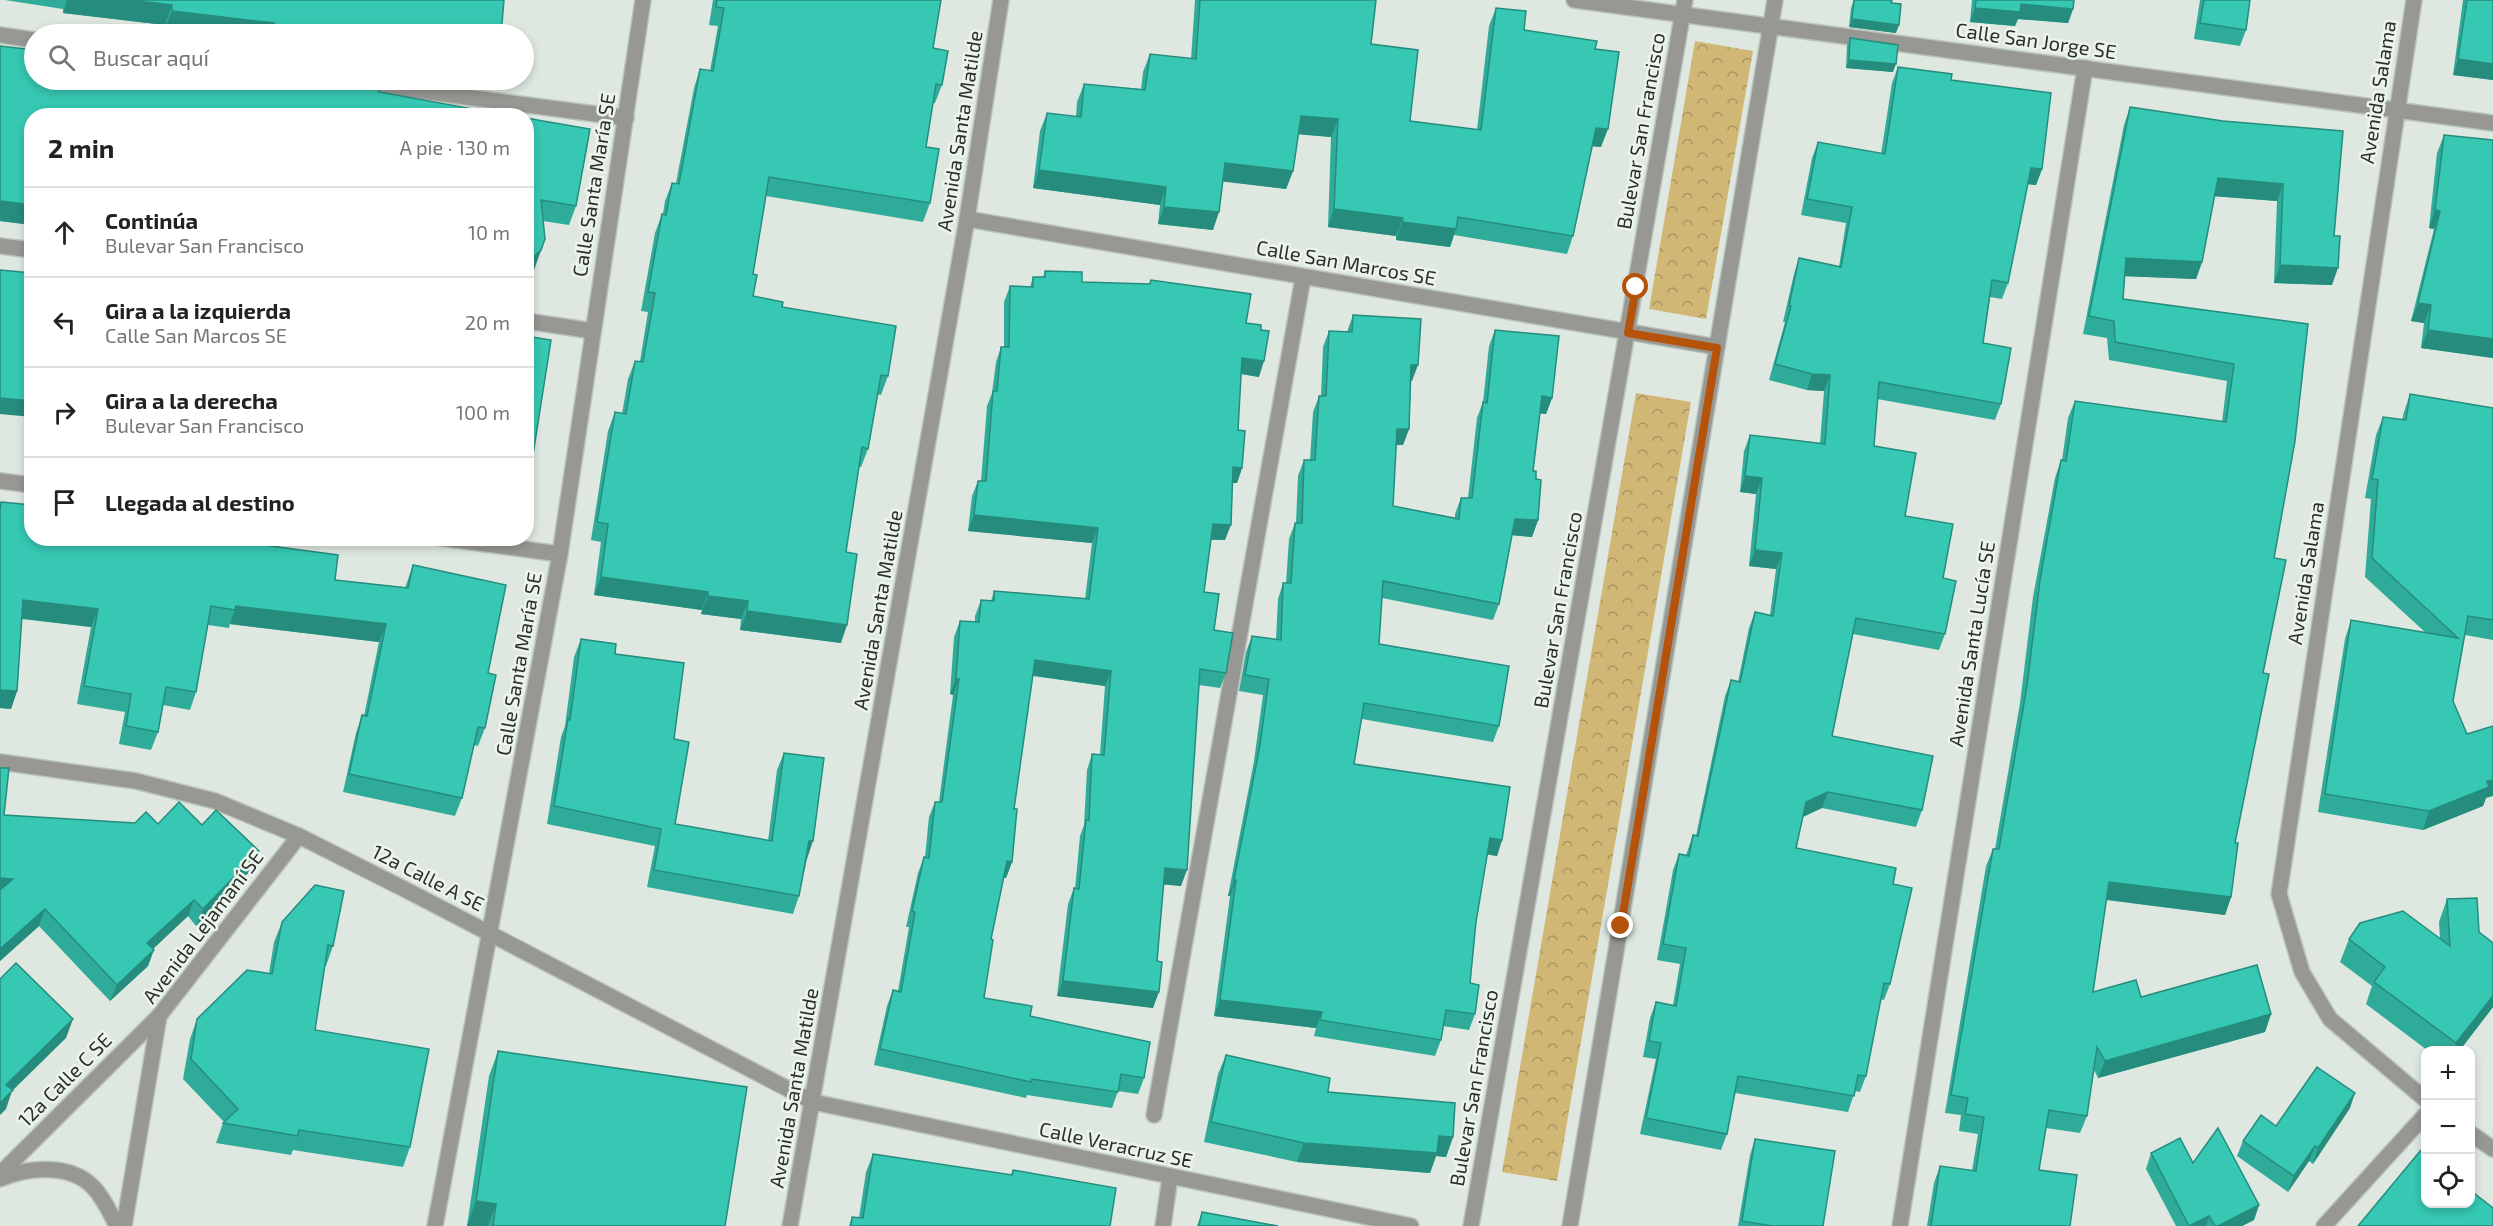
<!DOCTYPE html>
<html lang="es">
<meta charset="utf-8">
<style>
:root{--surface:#fff;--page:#f6f6f6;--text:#222;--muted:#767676;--line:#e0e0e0}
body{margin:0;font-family:"Exo 2",sans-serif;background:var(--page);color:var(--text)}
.controls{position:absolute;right:18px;bottom:18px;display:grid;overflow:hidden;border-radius:12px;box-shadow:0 3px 9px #0003}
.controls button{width:54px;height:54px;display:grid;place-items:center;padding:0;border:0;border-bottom:2px solid var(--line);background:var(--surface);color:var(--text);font:30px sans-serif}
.stop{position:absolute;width:18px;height:18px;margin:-14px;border:4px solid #b45309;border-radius:50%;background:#fff}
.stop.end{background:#b45309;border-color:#fff;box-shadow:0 2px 6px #0008}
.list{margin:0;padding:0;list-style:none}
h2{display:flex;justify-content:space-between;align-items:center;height:78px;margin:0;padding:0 24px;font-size:26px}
h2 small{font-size:20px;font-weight:400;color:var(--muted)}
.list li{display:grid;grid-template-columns:39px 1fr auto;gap:18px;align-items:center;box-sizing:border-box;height:90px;padding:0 24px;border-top:2px solid var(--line)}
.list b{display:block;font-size:22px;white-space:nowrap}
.list p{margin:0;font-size:20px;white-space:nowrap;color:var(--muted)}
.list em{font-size:20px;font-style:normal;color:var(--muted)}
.icon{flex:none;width:33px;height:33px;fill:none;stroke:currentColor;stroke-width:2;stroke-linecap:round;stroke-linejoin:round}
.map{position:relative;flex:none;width:2493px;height:1226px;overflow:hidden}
.search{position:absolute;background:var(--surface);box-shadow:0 3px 9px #0003;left:24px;top:24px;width:510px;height:66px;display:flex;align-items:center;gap:15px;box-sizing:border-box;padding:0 21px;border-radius:33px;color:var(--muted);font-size:22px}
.panel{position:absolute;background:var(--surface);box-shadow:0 3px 9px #0003;left:24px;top:108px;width:510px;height:438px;border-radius:24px}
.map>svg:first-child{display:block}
.park{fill:url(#park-crowns)}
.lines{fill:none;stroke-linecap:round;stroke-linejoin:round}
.minor-casing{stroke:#bac3bc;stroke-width:18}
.tertiary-casing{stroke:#bac3bc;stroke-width:18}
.minor{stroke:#979894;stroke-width:15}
.tertiary{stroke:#979894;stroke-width:15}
.wall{fill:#2eac99}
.shaded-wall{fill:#268c7d}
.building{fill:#36c8b2;stroke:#268c7d;stroke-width:1.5}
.route{stroke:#b45309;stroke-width:8}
.labels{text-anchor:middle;stroke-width:5;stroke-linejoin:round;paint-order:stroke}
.street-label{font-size:20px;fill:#2c2f2c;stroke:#ecf5ed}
</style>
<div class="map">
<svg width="2493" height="1226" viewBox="0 0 2493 1226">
<defs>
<pattern id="park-crowns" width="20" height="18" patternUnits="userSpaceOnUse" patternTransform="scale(1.5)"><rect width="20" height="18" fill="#d1b776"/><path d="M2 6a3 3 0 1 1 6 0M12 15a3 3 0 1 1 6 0" fill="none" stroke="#aa9561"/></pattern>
</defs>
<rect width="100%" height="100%" fill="#dee8e0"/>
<g class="park">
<path d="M1695 41 1753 51 1706 319 1649 309Z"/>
<path d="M1636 393 1691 402 1557 1181 1502 1172Z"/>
</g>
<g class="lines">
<defs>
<g id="minor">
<path d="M1574 0 2493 123"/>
<path d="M2414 0 2279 894 2302 972 2330 1019 2426 1100"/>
<path d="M0 35 34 40"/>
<path d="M336 80 626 118"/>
<path d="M967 219 1717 347"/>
<path d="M0 246 32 250"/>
<path d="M526 321 593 331"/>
<path d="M0 481 32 485"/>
<path d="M441 538 560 554"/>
<path d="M0 762 136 781 215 801 299 836 412 893 813 1102 1411 1226"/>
<path d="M1154 1115 1303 278"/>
<path d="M2470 1133 2493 1149"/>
<path d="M0 1174 159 1016"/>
<path d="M0 1179C27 1167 70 1163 93 1187 104 1198 110 1213 117 1226"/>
<path d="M124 1226 159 1016 299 836"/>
<path d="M435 1226 560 554 643 0"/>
<path d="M1163 1226 1170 1177"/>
<path d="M1471 1226 1685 0"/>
<path d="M1570 1226 1775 0"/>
<path d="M1900 1226 2085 68"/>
<path d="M2324 1226 2426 1114"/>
</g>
<path id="tertiary" d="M790 1226 967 219 1001 0"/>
</defs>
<use href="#minor" class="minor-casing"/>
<use href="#tertiary" class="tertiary-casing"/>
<use href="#minor" class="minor"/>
<use href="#tertiary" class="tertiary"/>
</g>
<g class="wall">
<path d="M5 0H504L501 34H200L164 30 165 25 63 13V9Z"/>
<path d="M713 0H941L933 48 942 85 935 103H933L926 147 930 203 923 222 766 196 753 274V296L782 307 888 376 881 395 877 394 868 449 861 467H859L846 552 841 643 740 630 741 619 701 614 702 610 594 595 601 542 591 540 608 431 615 412 622 414 628 379 635 361H640L648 312 641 311 655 233 662 214H663L665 201 672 183H676L694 88 700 69 710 71 718 26 709 25Z"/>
<path d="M1195 0H1376L1371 44 1410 121 1477 130 1489 26 1496 8 1524 30 1595 49 1601 147 1592 146 1573 236 1567 254 1454 235 1450 247 1396 240V236L1328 227 1331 137 1298 134 1293 171 1286 189 1223 181 1213 230 1158 224 1160 205 1033 188 1040 131 1047 113 1076 117 1077 102 1084 84 1141 89 1143 72 1150 54 1191 59Z"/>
<path d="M1854 0H1892L1896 33 1849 27 1851 8Z"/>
<path d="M1972 0H2074L2073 9 2068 23 2018 19 2015 26 1970 22Z"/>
<path d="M2200 0H2250L2246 30 2240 46 2194 39Z"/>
<path d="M2463 0H2493V80L2453 75Z"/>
<path d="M1850 38 1893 72 1846 68 1847 46Z"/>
<path d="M0 46 262 82V80H381L32 225 0 221Z"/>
<path d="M1898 67 1951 80 2042 169 2036 185 2028 184 2008 283 2002 299 1990 297 1983 343 2001 404 1995 420 1877 399 1874 446 1905 516 1943 578 1945 634 1939 650 1853 634 1832 736 1922 810 1916 827 1822 808 1803 817 1796 848 1893 884 1890 984 1884 1000 1880 999 1866 1076 1860 1092 1855 1091 1848 1112 1735 1093 1727 1134 1721 1150 1640 1134 1656 1059 1643 1057 1650 1018 1656 1002 1673 1005 1680 964 1657 960 1673 870 1679 854 1686 855 1693 835 1696 836 1725 696 1731 680 1738 682 1749 628 1755 612 1770 615 1776 569 1749 566 1756 494 1740 492 1744 451 1750 435 1820 443 1824 391 1807 390 1769 380 1785 322H1783L1794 274 1799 258 1839 267 1846 223 1801 215 1812 158 1818 142 1881 154 1892 83Z"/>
<path d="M2130 107 2223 121 2334 236 2332 285 2274 283 2277 201 2214 196 2202 262 2196 279 2125 276 2123 299 2308 324 2274 558 2263 673 2235 843 2231 897 2225 915 2106 900 2093 992 2141 997 2271 1014 2265 1032 2098 1078 2094 1070 2087 1116 2080 1133 2046 1128 2039 1170 2070 1226H1927L1934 1183 1940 1166 1972 1171 1978 1134 1959 1131 1961 1115 1945 1113 1986 866 1993 849H1995L2020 703 2033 597 2055 478 2061 460H2062L2068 418 2075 401 2222 422 2227 381 2109 360 2107 338 2083 334 2124 125Z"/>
<path d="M526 118 576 206 569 225 543 221 534 270 526 277Z"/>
<path d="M2444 135 2493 140V358L2421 348 2424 323 2411 321 2434 229 2429 228 2437 153Z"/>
<path d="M1045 271 1082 282 1149 284 1151 280 1246 323 1259 377 1241 374 1238 430 1242 468 1237 483H1232L1225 540H1211L1204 592 1226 673 1220 688 1199 685 1181 886 1163 884 1153 1008 1057 996 1068 904 1074 888 1075 889 1080 836 1084 825 1087 770 1092 754H1100L1105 686 1033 676 1014 809 1012 862 1006 878 1004 877 991 939 984 998 1030 1016 1144 1078 1138 1094 1118 1091 1112 1108 1027 1095 1026 1098 874 1065 887 1006 893 990 898 991 909 927H906L918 873 924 857H925L929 817 935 802H939L953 695 950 694 954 637 960 621 975 622V616L981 600 991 601 994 591 1085 599 1092 543 968 531 972 496 978 481H981L987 406 992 393 996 362 1001 347H1004V302L1010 286 1030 287 1033 277H1043Z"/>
<path d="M1353 315 1412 381H1411L1409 429 1403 445H1396L1393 506 1455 518V514L1461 498H1468L1477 418 1483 402 1489 346 1495 330 1552 398 1546 414 1540 413 1533 471 1536 479 1538 520 1532 537 1512 535 1499 604 1493 620 1382 598 1379 644 1499 726 1493 742 1362 719 1354 764 1502 840 1497 856 1487 854 1476 922 1470 983 1475 1014 1469 1030 1443 1026 1441 1040 1435 1056 1314 1036 1316 1028 1214 1016 1230 896H1228L1254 761 1263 695 1239 691 1246 652 1252 636 1276 639 1278 599 1283 583H1286L1289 539 1295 523H1296L1298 476 1304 460H1310L1313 412 1319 396H1321L1323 347 1329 331 1347 332Z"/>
<path d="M526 336 532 461 526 476Z"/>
<path d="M2410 394 2493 408V640L2465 635 2453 701 2486 798 2483 806 2423 830 2318 812 2345 639 2351 620 2426 633 2365 577 2371 499 2365 498 2376 435 2383 417 2402 420 2404 412Z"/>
<path d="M1 502 32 538 335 580 405 588 413 565 488 673 485 728 478 746 474 745 462 798 455 816 343 792 356 733 362 715 364 716 379 642 230 624 229 628 208 625 196 692 190 710 163 705 158 732 151 750 119 744 125 712 77 704 91 627 22 619 17 691 11 709 0 708V504Z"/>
<path d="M581 639 615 654 674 739 675 824 768 841 777 770 784 753 807 859 799 896 793 914 647 887 655 846 547 824 561 737 565 726 574 657Z"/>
<path d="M0 768 4 815 135 823 202 825 259 851 253 868 196 926 188 916 153 949 148 966 110 1001 39 926 0 961Z"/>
<path d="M2447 899 2479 932 2493 943V1007L2460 1050H2427L2366 1004 2372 986 2340 962 2349 939H2440L2439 922Z"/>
<path d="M282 922 333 946 326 966H325L315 1030 410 1147 403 1167 293 1150 291 1155 216 1143 223 1123 224 1122 183 1079 190 1039 197 1019 269 973 274 942Z"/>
<path d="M498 1051 725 1226H467L489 1076Z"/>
<path d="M1226 1055 1453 1137 1446 1157 1436 1156 1430 1173 1297 1162 1204 1142 1218 1074Z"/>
<path d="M2350 1108 2313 1164 2309 1161 2288 1192 2237 1156 2243 1141 2276 1126Z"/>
<path d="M1755 1139 1823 1226H1738L1750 1155Z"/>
<path d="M2151 1153 2193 1163 2259 1205 2254 1220 2242 1226H2176L2146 1169Z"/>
<path d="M873 1154 1011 1175 1013 1170 1110 1226H849L852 1217 859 1218 866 1172Z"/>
<path d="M1202 1212 1278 1226H1197Z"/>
</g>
<g class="shaded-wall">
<path d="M67 0H128L172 5 165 25 63 13Z"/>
<path d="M2021 4 2073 9 2068 23 2018 19 2015 26 1970 22 1975 8Z"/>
<path d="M172 11 274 23 269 34H200L164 30Z"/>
<path d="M1852 19 1899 25 1896 33 1849 27Z"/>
<path d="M2458 59 2493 64V80L2453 75Z"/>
<path d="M1849 60 1896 64 1893 72 1846 68Z"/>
<path d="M1301 116 1338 119 1331 137 1295 134Z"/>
<path d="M1596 128 1608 129 1601 147 1589 146Z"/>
<path d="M1225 163 1293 171 1286 189 1218 181Z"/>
<path d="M2031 168 2042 169 2036 185 2025 184Z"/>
<path d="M1039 170 1166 187 1160 205 1033 188Z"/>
<path d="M2218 178 2283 184 2277 201 2211 196Z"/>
<path d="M0 201 32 205V225L0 221Z"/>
<path d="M1164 207 1219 212 1213 230 1158 224Z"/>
<path d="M1334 209 1403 218 1396 236 1328 227Z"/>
<path d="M2435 210 2440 211 2434 229 2429 228Z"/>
<path d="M1402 222 1456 229 1450 247 1396 240Z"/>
<path d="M545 239 534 270 526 277V264Z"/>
<path d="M2126 258 2202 262 2196 279 2120 276Z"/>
<path d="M2280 265 2338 268 2332 285 2274 283Z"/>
<path d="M2418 303 2431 305 2424 323 2411 321Z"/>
<path d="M2428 330 2493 339V358L2421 348Z"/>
<path d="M1242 358 1264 361 1259 377 1236 373Z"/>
<path d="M1411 365H1418L1412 381H1406Z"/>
<path d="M1812 374 1830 375 1824 391 1807 390Z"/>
<path d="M1542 396 1552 398 1546 414 1536 413Z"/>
<path d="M0 398 32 401V417L0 414Z"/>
<path d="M1397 429H1409L1403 445H1391Z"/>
<path d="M1233 467 1242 468 1237 483H1227Z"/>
<path d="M1745 476 1762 478 1756 494 1740 492Z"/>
<path d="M974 515 1098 528 1092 543 968 531Z"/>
<path d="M1515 519 1538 520 1532 537 1510 535Z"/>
<path d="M1213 524 1231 525 1225 540 1207 539Z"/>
<path d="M1755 550 1782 553 1776 569 1749 566Z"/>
<path d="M601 577 708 592 702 610 594 595Z"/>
<path d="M708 596 748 601 741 619 701 614Z"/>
<path d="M23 600 98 609 91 627 17 618Z"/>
<path d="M236 606 386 624 379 642 230 624Z"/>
<path d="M747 611 847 625 841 643 740 630Z"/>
<path d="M1035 660 1111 671 1105 686 1029 675Z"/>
<path d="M956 679H959L953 695 950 694Z"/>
<path d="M0 690 17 691 11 709 0 708Z"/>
<path d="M2493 780V796L2486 798 2483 806 2423 830 2429 811 2487 781Z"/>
<path d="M1828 792 1822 808 1800 818 1806 802Z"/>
<path d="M1490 838 1502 840 1497 856 1484 854Z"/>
<path d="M809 841H813L807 859 803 858Z"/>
<path d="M259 851 253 868 196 926 203 909Z"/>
<path d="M1007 861 1012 862 1006 878 1001 877Z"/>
<path d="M1165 868 1187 870 1181 886 1159 884Z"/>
<path d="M0 878 13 879 0 895Z"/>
<path d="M1234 880H1236L1230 896H1228Z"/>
<path d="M2109 882 2231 897 2225 915 2102 899Z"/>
<path d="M194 900 188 916 141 960 147 943Z"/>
<path d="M45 909 39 926 0 961V949Z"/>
<path d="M154 950 148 966 110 1001 117 985Z"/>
<path d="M1063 981 1159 992 1153 1008 1057 996Z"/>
<path d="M2493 996V1007L2460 1050H2454L2456 1043Z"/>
<path d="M1220 1000 1322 1012 1316 1028 1214 1016Z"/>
<path d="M2271 1014 2265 1032 2098 1078 2105 1061Z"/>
<path d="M73 1019 66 1038 12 1091 6 1109 0 1115V1103L6 1085Z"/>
<path d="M2355 1093 2350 1108 2313 1164 2318 1148Z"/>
<path d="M1439 1136 1453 1137 1446 1157 1436 1156 1430 1173 1297 1162 1304 1143Z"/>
<path d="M2315 1146 2309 1161 2288 1192 2294 1176Z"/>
<path d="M476 1201 496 1204 488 1226H467Z"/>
<path d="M2259 1205 2254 1220 2242 1226H2218Z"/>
<path d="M2209 1216 2206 1226H2191Z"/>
</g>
<g class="building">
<path d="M128 0H504L501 34H272L274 23 172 11V5Z"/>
<path d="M717 0H941L933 48 948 51 942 85 936 84 926 147 939 149 930 203 769 177 753 274 757 275 753 296 783 302 782 307 896 326 888 376 881 375 868 449 862 447 846 552 857 554 847 625 747 611 748 601 708 596V592L601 577 608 524 597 522 615 412 626 414 635 361 643 362 655 293 648 292 662 214 666 215 672 183 679 184 700 69 713 71 724 8 716 7Z"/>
<path d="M1200 0H1376L1371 44 1418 50 1410 121 1481 130 1496 8 1526 11 1524 30 1597 41 1595 49 1619 52 1608 129 1596 128 1573 236 1458 217 1456 229 1402 222 1403 218 1334 209 1338 119 1301 116 1293 171 1225 163 1219 212 1164 207 1166 187 1039 170 1047 113 1081 117 1084 84 1145 90 1150 54 1196 59Z"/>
<path d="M1854 0H1892L1891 3 1901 4 1899 25 1852 19Z"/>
<path d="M1976 0H2074L2073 9 2021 4 2020 12 1975 8Z"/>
<path d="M2204 0H2250L2246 30 2200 23Z"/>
<path d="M2467 0H2493V64L2458 59Z"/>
<path d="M1850 38 1898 45 1896 64 1849 60Z"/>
<path d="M0 46 34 50V80H246L266 83 267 80H381L379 92 511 116H32V205L0 201Z"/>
<path d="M1898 67 1952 74 1951 80 2051 93 2042 169 2031 168 2008 283 1992 280 1983 343 2011 348 2001 404 1879 382 1874 446 1916 453 1905 516 1953 524 1943 578 1956 581 1945 634 1856 618 1832 736 1933 756 1922 810 1828 792 1806 802 1796 848 1896 868 1893 884 1912 888 1890 984 1884 983 1866 1076 1858 1075 1854 1096 1738 1076 1727 1134 1646 1118 1661 1043 1649 1041 1656 1002 1676 1006 1686 948 1663 944 1679 854 1689 856 1693 835 1698 836 1731 680 1740 682 1755 612 1773 616 1782 553 1755 550 1762 478 1745 476 1750 435 1825 444 1830 375 1812 374 1775 364 1791 306H1789L1799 258 1841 267 1852 207 1807 199 1818 142 1885 154Z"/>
<path d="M2130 107 2223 121 2343 131 2334 236H2340L2338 268 2280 265 2283 184 2218 178 2202 262 2126 258 2123 299 2308 324 2295 441 2274 558 2286 560 2263 673 2269 674 2235 843H2238L2231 897 2109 882 2093 992 2136 980 2141 997 2257 965 2271 1014 2105 1061 2097 1047 2087 1116 2049 1110 2039 1170 2077 1175 2070 1226H1931L1940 1166 1976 1171 1984 1117 1965 1114 1968 1098 1951 1095 1993 849H1999L2027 686 2040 580 2061 460 2066 461 2075 401 2226 422 2234 364 2115 342 2114 321 2089 316Z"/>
<path d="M526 118 590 129 576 206 541 200 545 239 541 250 526 264Z"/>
<path d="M2444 135 2493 140V339L2428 330 2431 305 2418 303 2440 211 2435 210Z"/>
<path d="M0 270 32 273V401L0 398Z"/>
<path d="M1045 271 1082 272V282L1150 284 1151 280 1251 294 1246 323 1261 325V330L1269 331 1264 361 1242 358 1238 430 1245 431 1242 468 1233 467 1231 525 1213 524 1204 592 1219 594 1214 630 1233 633 1226 673 1200 669 1187 870 1165 868 1157 961 1162 962 1159 992 1063 981 1074 888 1079 889 1086 820H1089L1092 754 1104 755 1111 671 1035 660 1014 809H1017L1012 862 1007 861 991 939 993 940 984 998 1032 1006 1030 1016 1150 1042 1144 1078 1121 1074 1118 1092 1032 1079 1031 1082 880 1049 893 990 901 992 915 912 912 911 924 857 929 858 935 802H942L959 679H956L960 621 979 622 981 600 994 601V591L1089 599 1098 528 974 515 978 481H986L993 391H997L1001 347H1009L1010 286 1033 287V277H1045Z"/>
<path d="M1353 315 1421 319 1418 365H1411L1409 429H1397L1393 506 1459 519 1461 498H1472L1483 402 1487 403 1495 330 1559 336 1552 398 1542 396 1533 471H1536V479L1541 480 1538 520 1515 519 1499 604 1383 581 1379 644 1509 666 1499 726 1364 703 1354 764 1510 787 1502 840 1490 838 1476 922 1470 983 1479 985 1475 1014 1446 1010 1441 1040 1320 1020 1322 1012 1220 1000 1236 880H1234L1260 745 1269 679 1245 675 1252 636 1281 640 1283 583H1291L1295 523H1302L1304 460H1315L1319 396H1326L1329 331 1352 332Z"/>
<path d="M526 336 551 340 532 461 526 460Z"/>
<path d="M2410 394 2493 408V620L2468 616 2453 701 2467 734 2493 726V780L2487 781 2489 787 2429 811 2325 794 2351 620 2458 638 2372 558 2378 480 2372 479 2383 417 2406 420Z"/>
<path d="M1 502 32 505V538H210L338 555 335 580 408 588 413 565 506 585 488 673 496 675 485 728 478 727 462 798 349 774 362 715 367 716 386 624 236 606 235 610 211 606 196 692 166 687 158 732 126 726 131 694 84 686 98 609 23 600 17 691 0 690V510Z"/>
<path d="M581 639 616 644 615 654 684 663 674 739 689 742 675 824 772 841 784 753 824 758 813 841H809L799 896 654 870 661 829 554 806 568 719 570 720Z"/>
<path d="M0 768H9L4 815 135 823 146 812 158 824 179 802 202 825 216 810 259 851 203 909 194 900 147 943 154 950 117 985 45 909 0 949V890L13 879 0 878Z"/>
<path d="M315 885 344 891 333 946 328 945 315 1030 429 1049 410 1147 299 1130 298 1136 223 1123 238 1109 191 1059 197 1019 247 970 272 974 282 922Z"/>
<path d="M2477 898 2479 932 2493 943V996L2456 1043 2374 982 2385 967 2349 939 2360 923 2403 911 2450 946 2447 899Z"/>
<path d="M16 963 73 1019 6 1085 13 1090 0 1103V979Z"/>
<path d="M498 1051 747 1087 725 1226H493L496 1204 476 1201Z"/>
<path d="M1226 1055 1330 1078 1328 1092 1455 1103 1453 1137 1439 1136 1437 1153 1304 1143 1211 1122Z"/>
<path d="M2317 1067 2355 1093 2318 1148 2315 1146 2294 1176 2243 1141 2261 1115 2276 1126Z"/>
<path d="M2218 1128 2259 1205 2218 1226H2215L2209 1216 2189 1226 2151 1153 2180 1138 2193 1163Z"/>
<path d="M1755 1139 1835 1151 1823 1226H1772L1742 1221Z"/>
<path d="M2421 1150 2426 1154V1203H2470V1190L2493 1208V1226H2358Z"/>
<path d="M873 1154 1012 1175 1013 1170 1116 1188 1110 1226H851L852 1217 863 1218Z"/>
<path d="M1202 1212 1278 1226H1199Z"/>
</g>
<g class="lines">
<path class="route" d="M1621 926 1717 348 1628 333 1636 287"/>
</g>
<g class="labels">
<g class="street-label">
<text transform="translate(2036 41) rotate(8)" y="7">Calle San Jorge SE</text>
<text transform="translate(2378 92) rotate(-81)" y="7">Avenida Salama</text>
<text transform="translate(960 131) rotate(-81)" y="7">Avenida Santa Matilde</text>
<text transform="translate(1641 131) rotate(-80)" y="7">Bulevar San Francisco</text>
<text transform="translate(594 185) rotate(-81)" y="7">Calle Santa María SE</text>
<text transform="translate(1346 263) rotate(10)" y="7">Calle San Marcos SE</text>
<text transform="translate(2306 573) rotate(-81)" y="7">Avenida Salama</text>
<text transform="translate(878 610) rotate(-80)" y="7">Avenida Santa Matilde</text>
<text transform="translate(1558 610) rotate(-80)" y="7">Bulevar San Francisco</text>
<text transform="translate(1972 644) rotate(-81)" y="7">Avenida Santa Lucía SE</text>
<text transform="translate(519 664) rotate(-80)" y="7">Calle Santa María SE</text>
<text transform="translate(428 878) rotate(27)" y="7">12a Calle A SE</text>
<text transform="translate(203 927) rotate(-53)" y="7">Avenida Lejamaní SE</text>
<text transform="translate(65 1080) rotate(-45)" y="7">12a Calle C SE</text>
<text transform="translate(794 1088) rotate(-80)" y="7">Avenida Santa Matilde</text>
<text transform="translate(1474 1088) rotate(-80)" y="7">Bulevar San Francisco</text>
<text transform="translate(1116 1145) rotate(12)" y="7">Calle Veracruz SE</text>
</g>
</g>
</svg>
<div class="controls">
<button>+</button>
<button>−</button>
<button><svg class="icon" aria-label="locate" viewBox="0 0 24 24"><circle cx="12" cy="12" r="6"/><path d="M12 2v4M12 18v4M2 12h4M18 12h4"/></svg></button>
</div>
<div class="stop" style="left:1636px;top:287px"></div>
<div class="stop end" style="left:1621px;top:926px"></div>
<div class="search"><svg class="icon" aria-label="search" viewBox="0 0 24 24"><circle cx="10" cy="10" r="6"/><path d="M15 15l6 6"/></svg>Buscar aquí</div>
<section class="panel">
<h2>2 min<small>A pie · 130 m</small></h2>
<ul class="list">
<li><svg class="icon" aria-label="ahead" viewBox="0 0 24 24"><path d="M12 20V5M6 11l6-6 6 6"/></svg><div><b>Continúa</b><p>Bulevar San Francisco</p></div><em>10 m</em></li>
<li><svg class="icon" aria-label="left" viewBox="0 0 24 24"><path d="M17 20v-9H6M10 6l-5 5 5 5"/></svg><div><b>Gira a la izquierda</b><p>Calle San Marcos SE</p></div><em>20 m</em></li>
<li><svg class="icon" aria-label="right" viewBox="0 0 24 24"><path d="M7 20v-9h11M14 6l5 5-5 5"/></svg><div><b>Gira a la derecha</b><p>Bulevar San Francisco</p></div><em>100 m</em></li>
<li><svg class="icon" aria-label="arrive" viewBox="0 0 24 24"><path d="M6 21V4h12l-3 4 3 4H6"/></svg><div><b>Llegada al destino</b></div></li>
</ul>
</section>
</div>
